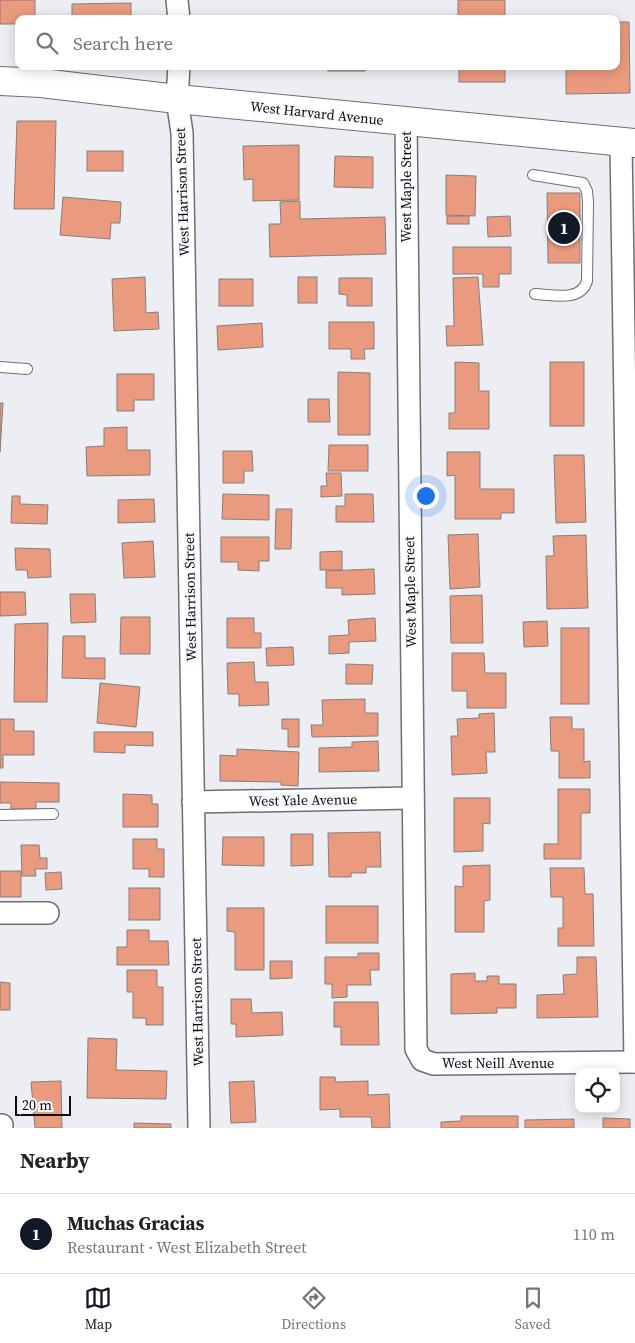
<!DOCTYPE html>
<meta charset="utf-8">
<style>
:root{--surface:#fff;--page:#f2f2f2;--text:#222;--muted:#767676;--line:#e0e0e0;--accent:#111827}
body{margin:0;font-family:"Source Serif 4",serif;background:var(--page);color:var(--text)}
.controls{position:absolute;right:15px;bottom:15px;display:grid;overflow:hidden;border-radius:10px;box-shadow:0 2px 12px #0003}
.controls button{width:45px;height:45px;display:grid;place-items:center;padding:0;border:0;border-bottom:1px solid var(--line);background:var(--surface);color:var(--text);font:25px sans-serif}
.scale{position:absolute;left:15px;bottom:12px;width:56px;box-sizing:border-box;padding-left:5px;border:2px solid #0c0c0e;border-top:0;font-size:14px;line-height:18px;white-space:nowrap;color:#0c0c0e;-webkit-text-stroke:4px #fafbff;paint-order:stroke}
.you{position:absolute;left:425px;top:495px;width:18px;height:18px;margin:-12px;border:4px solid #fff;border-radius:50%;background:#1a73e8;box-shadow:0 0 0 8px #1a73e833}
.badge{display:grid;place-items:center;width:32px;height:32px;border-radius:50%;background:var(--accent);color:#fff;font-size:16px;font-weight:700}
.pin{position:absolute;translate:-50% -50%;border:2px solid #fff;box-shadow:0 1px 5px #0006}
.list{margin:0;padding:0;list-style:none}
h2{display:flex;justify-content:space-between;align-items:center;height:65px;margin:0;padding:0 20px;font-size:21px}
h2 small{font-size:16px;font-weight:400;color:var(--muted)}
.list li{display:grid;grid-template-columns:32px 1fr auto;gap:15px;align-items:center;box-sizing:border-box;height:80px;padding:0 20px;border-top:1px solid var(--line)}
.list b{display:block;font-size:19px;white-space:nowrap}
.list p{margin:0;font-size:16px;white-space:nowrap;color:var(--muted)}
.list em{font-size:16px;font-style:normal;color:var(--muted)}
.icon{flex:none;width:28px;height:28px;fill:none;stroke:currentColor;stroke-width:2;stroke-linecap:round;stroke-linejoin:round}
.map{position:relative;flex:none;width:635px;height:1128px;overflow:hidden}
.search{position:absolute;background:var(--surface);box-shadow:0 2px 12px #0003;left:15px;right:15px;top:15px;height:55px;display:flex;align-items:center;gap:12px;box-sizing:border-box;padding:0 18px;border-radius:10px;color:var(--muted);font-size:19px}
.sheet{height:145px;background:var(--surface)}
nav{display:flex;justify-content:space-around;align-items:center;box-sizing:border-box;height:70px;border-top:1px solid var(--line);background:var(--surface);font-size:14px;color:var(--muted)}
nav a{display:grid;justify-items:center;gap:2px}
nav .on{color:var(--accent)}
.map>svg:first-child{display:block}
.building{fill:#ea9a7e;stroke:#857f7d}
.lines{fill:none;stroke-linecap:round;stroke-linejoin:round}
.lane-casing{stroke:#6e6f74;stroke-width:12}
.street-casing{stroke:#6e6f74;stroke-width:24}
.secondary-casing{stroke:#6e6f74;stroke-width:30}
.lane{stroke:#fff;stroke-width:10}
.street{stroke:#fff;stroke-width:21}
.secondary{stroke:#fff;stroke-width:28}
.labels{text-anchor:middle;stroke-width:5;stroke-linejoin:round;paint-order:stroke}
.street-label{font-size:14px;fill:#0c0c0e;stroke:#fafbff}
</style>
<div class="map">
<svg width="635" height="1128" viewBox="0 0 635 1128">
<rect width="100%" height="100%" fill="#eceef3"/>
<g class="building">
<path d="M0 0H35V19H19V24H0Z"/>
<rect x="458" y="0" width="47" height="19"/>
<path d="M131 3V19H72V4Z"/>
<path d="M616 22H629L630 93 566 94V66H616Z"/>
<rect x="328" y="66" width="37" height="5"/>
<rect x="459" y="66" width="46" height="16"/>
<path d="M17 121H56L54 209H14Z"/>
<path d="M299 145V200L253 201V179L244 180 243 146Z"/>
<rect x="87" y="151" width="36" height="20"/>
<path d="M335 156 373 157V188L334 187Z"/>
<path d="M446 175 476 176 475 216 446 215Z"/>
<path d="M547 193H580V263H548Z"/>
<path d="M63 197 121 202 120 223H111L110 239 60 235Z"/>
<path d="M300 201V219L385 217 386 254 270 257 269 224H281L280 202Z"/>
<rect x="447" y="216" width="22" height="8"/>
<path d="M510 216 511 236 488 237 487 217Z"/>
<path d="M453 247H511V274H499V287H483V274H453Z"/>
<path d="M145 277 146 313 158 312 159 329 114 331 112 279Z"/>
<rect x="298" y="277" width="19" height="26"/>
<path d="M478 277 483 345 447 346 446 326H454L453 278Z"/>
<path d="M339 278H372V306H347V295L339 294Z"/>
<rect x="219" y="279" width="34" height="27"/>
<path d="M329 322H374V349H364L365 359H351V349H329Z"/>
<path d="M262 323 263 347 218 350 217 326Z"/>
<path d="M455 362 479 363V391H489V429H449V413H455Z"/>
<rect x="550" y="362" width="34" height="64"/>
<path d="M338 372 370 373V435H338Z"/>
<path d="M117 374H154V400H134V411H117Z"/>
<path d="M308 399H329L330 422H308Z"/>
<path d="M0 403H3L0 452Z"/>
<path d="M127 427V450H150V475L87 476 86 447 104 446V428Z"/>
<path d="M329 445H368V471H328Z"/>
<path d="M223 451H252L253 471H244V483H223Z"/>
<path d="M447 452H480V489H514V513H501V519H455V475L447 476Z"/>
<path d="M554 455H584L586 522 556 523Z"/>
<path d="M326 473H341L342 496 321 497V486H327Z"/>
<path d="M223 494 269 495V520L222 519Z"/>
<path d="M345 494H373L374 522H336V506H345Z"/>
<path d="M12 496H20V504L48 505 47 524 11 523Z"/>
<path d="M154 499 155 522 118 523V500Z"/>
<path d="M276 509H292L291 549H275Z"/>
<path d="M478 534 480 587 450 589 448 535Z"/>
<path d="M586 535 588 608 547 609 546 556H554L553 536Z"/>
<path d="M221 537H269V561H259V571L238 570V562H221Z"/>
<path d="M153 541 155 577 124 578 122 543Z"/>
<path d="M15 548 50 549 51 577 28 578 27 570H16Z"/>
<path d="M342 551V570H320V552Z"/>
<path d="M374 569 375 594 342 595V588H326V571Z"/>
<path d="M0 592H25L26 615 0 616Z"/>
<path d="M70 594H95L96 622 71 623Z"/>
<path d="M482 595 483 643H451L450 596Z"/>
<path d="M121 617H150V654H120Z"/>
<path d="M227 618H254V633H261V648H227Z"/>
<path d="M375 618 376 641 349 642V653L329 654V636L349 635 348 620Z"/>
<path d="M547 621 548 646 524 647 523 622Z"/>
<path d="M48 623 47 702H14L15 624Z"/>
<rect x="561" y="628" width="28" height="76"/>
<path d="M63 636H85V658H105V679L62 678Z"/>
<path d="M293 647 294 665 267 666 266 648Z"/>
<path d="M452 653H484L485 673H506V708H467V691H452Z"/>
<path d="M254 662 255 682H268L269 705 239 706V694H228L227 663Z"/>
<path d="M346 664 373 665 372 684H346Z"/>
<path d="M100 683 140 687 136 727 97 723Z"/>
<path d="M365 699V713H378V736L312 737 311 725H323L322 700Z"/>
<path d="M494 713 495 752H486L487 773 452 775 451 736H458L457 719 479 718V714Z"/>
<path d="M550 717H572V729H584V762L590 761V778H559V751H551Z"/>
<path d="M0 719H14V731H34V755H3V768H0Z"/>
<path d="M282 719H299V747H288V729H282Z"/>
<path d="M94 732H153V746L125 745V753L94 752Z"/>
<path d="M378 741 379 771 319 772V748L352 747V742Z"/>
<path d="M237 749 299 752 298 786 281 785V782L220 781V755L237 756Z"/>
<path d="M0 782 59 783V802H36V809H11V803H0Z"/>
<path d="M558 789H590V813H581V859H544V844H558Z"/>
<path d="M123 794 152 795V804H158V827H123Z"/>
<path d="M454 798H490V824L483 823V851L454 852Z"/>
<path d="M380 832 381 867H366V873H351V877H329L328 833Z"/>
<path d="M291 834H313V865L291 866Z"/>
<path d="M223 837H264V866L222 865Z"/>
<path d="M133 839H157V849H164V877H149V869H133Z"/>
<path d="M21 845H39L40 858H47V869H35L36 876H22Z"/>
<path d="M490 865V900L484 901V932H455V886L463 887V866Z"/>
<path d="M550 868H584L585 894H593L594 946H558V928H563V897H551Z"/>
<rect x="0" y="871" width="21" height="26"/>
<path d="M61 872 62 889 46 890 45 873Z"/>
<rect x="129" y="888" width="31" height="32"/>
<rect x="326" y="906" width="52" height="37"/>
<path d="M227 908H264V970H235V932L227 931Z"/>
<path d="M127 930H149V941H168L169 965H117V947H127Z"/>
<path d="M358 953H379V970H370L371 985H347V997L332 998V984H325V957H358Z"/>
<path d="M577 957H596L598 1017 537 1018V995L564 994 563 975 577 974Z"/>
<path d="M270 961H292V978L270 979Z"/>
<path d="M127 970H157V987H163V1025H146V1018H133V992H127Z"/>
<path d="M475 973V981H487V976H499V984H516V1008H497V1013L451 1014V974Z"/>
<path d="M0 982 10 983V1010H0Z"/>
<path d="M231 999H251L252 1013 282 1012 283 1035 236 1037V1024H231Z"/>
<path d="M334 1002H378L379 1045H341V1027H334Z"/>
<path d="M88 1038 117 1039 116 1070 167 1071 166 1099 87 1098Z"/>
<path d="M320 1077H335L336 1082 368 1081V1095L389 1094 390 1128H372L371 1117H340V1109L320 1110Z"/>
<path d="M61 1081 62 1128H35L31 1082Z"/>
<path d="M254 1081 256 1122 231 1123 229 1082Z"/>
<path d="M461 1116H518V1128H441V1122L461 1121Z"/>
<path d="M603 1118 630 1119V1128H603Z"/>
<path d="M574 1119V1128H525V1120Z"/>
<path d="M134 1123 171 1124V1128H134Z"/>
</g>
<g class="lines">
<defs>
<g id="lane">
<path d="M533 175 583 183 587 191 588 202 587 281C581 302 553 295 535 294"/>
<path d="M0 367 27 369"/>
<path d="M0 815 53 814"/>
</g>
<g id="street">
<path d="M177 0 179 19"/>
<path d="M179 66 177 99 182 133 199 1128"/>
<path d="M406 121 416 1049 422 1060 434 1064 635 1062"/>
<path d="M621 142 635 1062"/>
<path d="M193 802 412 798"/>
<path d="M0 913H48"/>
<path d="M0 1125H2"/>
</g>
<path id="secondary" d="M0 81 41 83 177 99 635 143"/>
</defs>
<use href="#lane" class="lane-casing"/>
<use href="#street" class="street-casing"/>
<use href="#secondary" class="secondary-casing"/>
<use href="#lane" class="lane"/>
<use href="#street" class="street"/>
<use href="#secondary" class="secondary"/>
</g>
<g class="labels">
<g class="street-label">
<text transform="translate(317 113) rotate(6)" y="5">West Harvard Avenue</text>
<text transform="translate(406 187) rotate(-90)" y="5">West Maple Street</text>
<text transform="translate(182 192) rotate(-92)" y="5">West Harrison Street</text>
<text transform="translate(410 592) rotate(-91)" y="5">West Maple Street</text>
<text transform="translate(190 597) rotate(-91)" y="5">West Harrison Street</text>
<text transform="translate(303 800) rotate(-1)" y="5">West Yale Avenue</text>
<text transform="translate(197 1002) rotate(-91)" y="5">West Harrison Street</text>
<text x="498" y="1068">West Neill Avenue</text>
</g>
</g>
</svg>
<div class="controls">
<button><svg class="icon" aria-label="locate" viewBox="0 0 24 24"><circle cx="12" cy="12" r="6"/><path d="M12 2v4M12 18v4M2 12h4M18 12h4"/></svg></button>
</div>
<div class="scale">20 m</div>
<div class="you"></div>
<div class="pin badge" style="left:564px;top:228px">1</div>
<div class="search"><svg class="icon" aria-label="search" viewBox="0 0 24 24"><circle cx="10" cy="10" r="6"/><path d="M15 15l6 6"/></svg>Search here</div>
</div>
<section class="sheet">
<h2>Nearby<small></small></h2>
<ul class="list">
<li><span class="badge">1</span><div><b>Muchas Gracias</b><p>Restaurant · West Elizabeth Street</p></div><em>110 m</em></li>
</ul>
</section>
<nav>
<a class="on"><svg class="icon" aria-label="map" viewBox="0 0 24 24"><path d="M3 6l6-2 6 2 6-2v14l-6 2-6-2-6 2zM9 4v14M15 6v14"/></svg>Map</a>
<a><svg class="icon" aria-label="directions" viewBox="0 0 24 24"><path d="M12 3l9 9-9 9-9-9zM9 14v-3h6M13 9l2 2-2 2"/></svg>Directions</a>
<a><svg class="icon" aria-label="saved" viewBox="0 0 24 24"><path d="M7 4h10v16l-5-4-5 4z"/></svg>Saved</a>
</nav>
